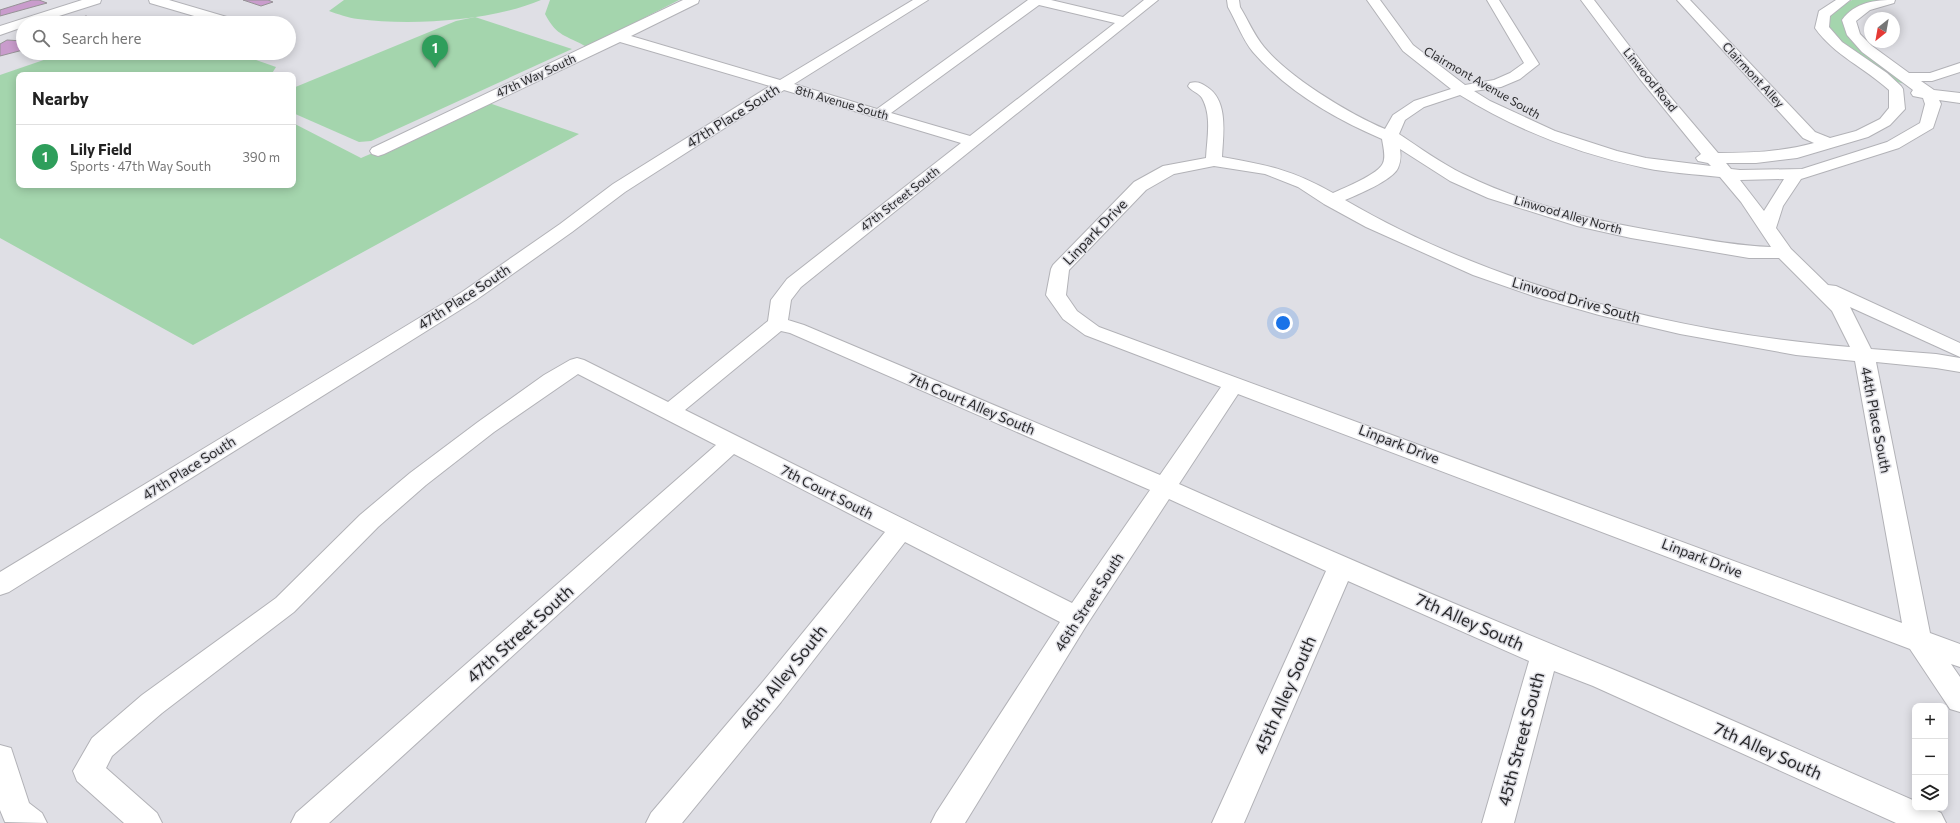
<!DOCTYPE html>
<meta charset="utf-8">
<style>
:root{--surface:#fff;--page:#f2f2f2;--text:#222;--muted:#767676;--line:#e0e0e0;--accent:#ea580c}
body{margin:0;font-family:Commissioner,sans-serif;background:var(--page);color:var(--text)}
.controls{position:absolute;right:12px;bottom:12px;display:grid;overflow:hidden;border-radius:8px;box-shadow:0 2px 10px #0003}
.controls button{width:36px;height:36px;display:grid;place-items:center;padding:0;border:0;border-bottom:1px solid var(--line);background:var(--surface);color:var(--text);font:20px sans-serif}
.compass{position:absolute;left:1864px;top:12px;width:36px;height:36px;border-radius:50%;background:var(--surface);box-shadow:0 2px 10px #0003;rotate:211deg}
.you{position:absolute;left:1283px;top:323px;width:14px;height:14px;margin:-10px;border:3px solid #fff;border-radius:50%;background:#1a73e8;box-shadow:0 0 0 6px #1a73e833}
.badge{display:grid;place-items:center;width:26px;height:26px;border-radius:50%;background:var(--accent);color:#fff;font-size:13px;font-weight:700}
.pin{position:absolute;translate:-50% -33px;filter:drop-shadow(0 1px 2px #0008)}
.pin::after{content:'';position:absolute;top:21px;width:14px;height:12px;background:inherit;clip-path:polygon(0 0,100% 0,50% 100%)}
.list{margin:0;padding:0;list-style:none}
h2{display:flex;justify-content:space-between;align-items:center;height:52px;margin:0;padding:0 16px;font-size:17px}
h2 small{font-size:13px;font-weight:400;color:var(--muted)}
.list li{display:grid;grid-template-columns:26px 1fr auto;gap:12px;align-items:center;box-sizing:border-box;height:64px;padding:0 16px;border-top:1px solid var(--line)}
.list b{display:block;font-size:15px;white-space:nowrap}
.list p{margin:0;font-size:13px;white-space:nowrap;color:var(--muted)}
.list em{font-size:13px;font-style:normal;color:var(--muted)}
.icon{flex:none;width:22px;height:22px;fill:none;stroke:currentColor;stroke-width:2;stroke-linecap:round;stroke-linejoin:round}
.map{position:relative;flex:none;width:1960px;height:823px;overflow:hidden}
.search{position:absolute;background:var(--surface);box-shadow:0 2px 10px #0003;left:16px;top:16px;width:280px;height:44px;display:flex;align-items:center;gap:10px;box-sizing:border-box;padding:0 14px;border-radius:22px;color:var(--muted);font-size:15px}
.panel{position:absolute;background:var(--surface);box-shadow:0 2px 10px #0003;left:16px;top:72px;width:280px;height:116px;border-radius:8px}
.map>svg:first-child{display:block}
.green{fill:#a4d5ad}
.building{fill:#c99ccc;stroke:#969296}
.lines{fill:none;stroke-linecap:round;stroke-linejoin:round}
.minor-casing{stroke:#b2b2b7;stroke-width:2}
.minor{fill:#fff;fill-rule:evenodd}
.labels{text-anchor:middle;stroke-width:3;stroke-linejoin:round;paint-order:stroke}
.far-street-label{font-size:12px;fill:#2a2a2c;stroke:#dfdfe5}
.street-label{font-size:14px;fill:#2a2a2c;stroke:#dfdfe5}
.near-street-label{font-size:17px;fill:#2a2a2c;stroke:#dfdfe5}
</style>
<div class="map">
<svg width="1960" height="823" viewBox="0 0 1960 823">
<rect width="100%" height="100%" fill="#dfdfe5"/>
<g class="green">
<path d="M344 0H541C492 21 411 26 358 19 348 18 338 14 329 11Z"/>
<path d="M550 0H679L587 47C566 35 557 37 545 14Z"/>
<path d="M1852 0H1881L1854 9 1844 17V28L1849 37 1906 84C1881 81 1844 45 1824 28L1828 14Z"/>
<path d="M475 17 572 49 371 141 359 142 293 113V88L456 21Z"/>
<path d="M64 53H236L276 67 271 75H19V185H293V123L361 158 489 103 579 134 193 345 0 238V75Z"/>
</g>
<g class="building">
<path d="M32 0H39L47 3 0 16V10Z"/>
<path d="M243 0H268L273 2 261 6Z"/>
<path d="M86 16 97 20 89 23H64Z"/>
<path d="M7 40 23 41V50L0 56V44Z"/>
</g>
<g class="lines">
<defs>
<g id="minor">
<path d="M82 0H101L100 3 37 23H23V27L0 35V26Z"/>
<path d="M149 0H169L237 20 239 23H218L150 3Z"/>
<path d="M683 0H699L698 3 631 36 780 80 913 0H928L794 84 877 109 1028 0H1051L1123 17 1144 0H1158L801 287 791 300 788 320 804 325 1160 475 1221 387 1085 335 1063 319 1046 295 1051 269 1053 265 1134 182 1163 166 1206 158C1207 138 1212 116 1202 98 1199 93 1191 91 1188 86L1190 83C1197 81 1201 83 1207 87 1229 101 1223 135 1222 157 1267 165 1293 170 1333 193 1344 188 1379 174 1383 163 1386 156 1383 146 1382 139 1335 119 1287 91 1253 52 1243 40 1236 21 1228 7L1227 0H1239L1240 7C1248 20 1254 35 1264 47 1290 78 1348 113 1385 129L1393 115 1414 101 1451 89 1403 51 1367 0H1380L1413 45 1465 85 1494 80 1510 73 1524 63 1487 0H1499L1539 64 1520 79 1501 87 1474 91 1490 101 1555 131 1617 151 1646 158 1711 166 1708 163 1698 161 1696 158 1701 154 1640 79 1581 0H1594L1650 73 1718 153C1750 153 1782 152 1814 143L1803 138 1677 0H1690L1815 132 1830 138 1856 131 1880 119 1889 108V90C1865 68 1834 55 1815 28L1819 11 1836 0H1850L1830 16 1829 27 1842 42 1887 73 1901 86 1903 89 1905 109 1890 125 1868 137 1797 158 1756 163H1726L1731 169 1740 170 1802 169 1887 142 1920 123 1925 104 1923 98 1913 96 1911 93 1913 90 1862 52 1847 35 1842 20C1855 2 1875 0 1895 0L1894 3 1870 10 1856 21 1860 34 1872 46 1909 73H1930L1960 63V72L1932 81H1921L1934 90 1960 93V103L1939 100 1941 104 1933 128 1899 148 1801 179 1783 206 1776 228 1791 249 1828 285 1836 286 1960 343V357L1850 307 1871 349 1936 354 1960 358V372L1936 368 1876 362 1930 633 1960 644V667L1951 664 1960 677V712L1950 709 1910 649 1238 394 1179 484C1323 548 1467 610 1612 669 1714 711 1814 757 1915 801V808H1931L1941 813 1946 823H1896L1593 686 1554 671 1514 823H1482L1529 661 1348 581 1244 823H1212L1326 571 1169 499 1086 626 965 823H931L936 813 1060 622 905 542 781 702 682 823H646L651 813 761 684 885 532 734 454 329 823H291L296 813 716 445 578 374 494 432 426 485 378 527 294 612 162 713 112 756 106 768 157 813 162 823H124L77 781 73 771 92 738 142 695 276 598 360 515 410 473 478 422 544 375 570 360 577 358 584 360 668 402 768 321 771 300 787 279 961 143 784 90 625 192 572 232 476 300 9 592 0 595V572L462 292 560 224 613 184 770 86 620 42 384 154 378 156 372 154 370 151 372 148ZM1039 5 1115 23 970 136 891 113ZM1460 95C1516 130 1580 154 1645 168 1669 173 1695 174 1720 177L1741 202 1771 247C1741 246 1713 241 1684 236 1609 224 1532 208 1463 174 1441 163 1420 148 1399 134L1405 120 1424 107ZM1400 149 1450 181 1488 198 1577 226 1631 238 1749 258H1779L1832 311 1850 347C1679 333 1494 287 1345 200 1357 195 1393 180 1398 168 1401 161 1401 156 1400 149ZM1214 166 1265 174 1298 187 1324 204 1366 227 1473 275 1536 297 1599 315 1680 334 1796 355 1855 361 1902 623 1099 327 1077 311 1066 295 1069 270 1146 190 1174 174ZM1784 179 1764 211 1740 180ZM781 331 790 333 1150 490 1072 603 685 410Z"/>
<path d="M0 745 11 748 29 803 42 813 47 823 5 822 0 810Z"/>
</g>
</defs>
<use href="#minor" class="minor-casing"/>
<use href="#minor" class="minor"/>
</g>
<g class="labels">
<g class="far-street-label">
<text transform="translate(1753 75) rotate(47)" y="4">Clairmont Alley</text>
<text transform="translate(536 76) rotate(-25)" y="4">47th Way South</text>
<text transform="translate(1650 80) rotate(51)" y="4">Linwood Road</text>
<text transform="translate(1482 83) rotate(30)" y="4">Clairmont Avenue South</text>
<text transform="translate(842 103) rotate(16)" y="4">8th Avenue South</text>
<text transform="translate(900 199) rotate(-38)" y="4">47th Street South</text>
<text transform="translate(1568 215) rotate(16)" y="4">Linwood Alley North</text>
</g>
<g class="street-label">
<text transform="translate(733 116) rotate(-32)" y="5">47th Place South</text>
<text transform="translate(1095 232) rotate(-46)" y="5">Linpark Drive</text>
<text transform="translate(464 297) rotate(-33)" y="5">47th Place South</text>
<text transform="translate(1576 300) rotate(16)" y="5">Linwood Drive South</text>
<text transform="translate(972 404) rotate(23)" y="5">7th Court Alley South</text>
<text transform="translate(1876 420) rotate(79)" y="5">44th Place South</text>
<text transform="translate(1399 444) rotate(21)" y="5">Linpark Drive</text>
<text transform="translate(189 468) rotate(-32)" y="5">47th Place South</text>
<text transform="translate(827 492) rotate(27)" y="5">7th Court South</text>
<text transform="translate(1702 558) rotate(21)" y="5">Linpark Drive</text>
<text transform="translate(1089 602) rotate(-57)" y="5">46th Street South</text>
</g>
<g class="near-street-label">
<text transform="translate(1470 622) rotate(24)" y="6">7th Alley South</text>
<text transform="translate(520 634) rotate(-42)" y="6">47th Street South</text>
<text transform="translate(783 677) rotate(-51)" y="6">46th Alley South</text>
<text transform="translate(1285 695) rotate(-66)" y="6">45th Alley South</text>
<text transform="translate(1521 739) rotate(-75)" y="6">45th Street South</text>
<text transform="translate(1768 751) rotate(24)" y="6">7th Alley South</text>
</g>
</g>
</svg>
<div class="controls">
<button>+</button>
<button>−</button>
<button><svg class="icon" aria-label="layers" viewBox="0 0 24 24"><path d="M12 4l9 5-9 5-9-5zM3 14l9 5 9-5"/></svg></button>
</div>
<svg class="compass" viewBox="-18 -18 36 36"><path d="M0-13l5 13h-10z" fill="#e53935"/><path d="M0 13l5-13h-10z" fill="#767676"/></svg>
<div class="you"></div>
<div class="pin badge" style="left:435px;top:68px;background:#2e9e5b">1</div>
<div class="search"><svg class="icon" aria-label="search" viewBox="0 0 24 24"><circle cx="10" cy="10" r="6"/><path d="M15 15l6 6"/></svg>Search here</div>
<section class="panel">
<h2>Nearby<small></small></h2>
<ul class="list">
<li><span class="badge" style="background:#2e9e5b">1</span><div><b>Lily Field</b><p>Sports · 47th Way South</p></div><em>390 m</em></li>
</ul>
</section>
</div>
